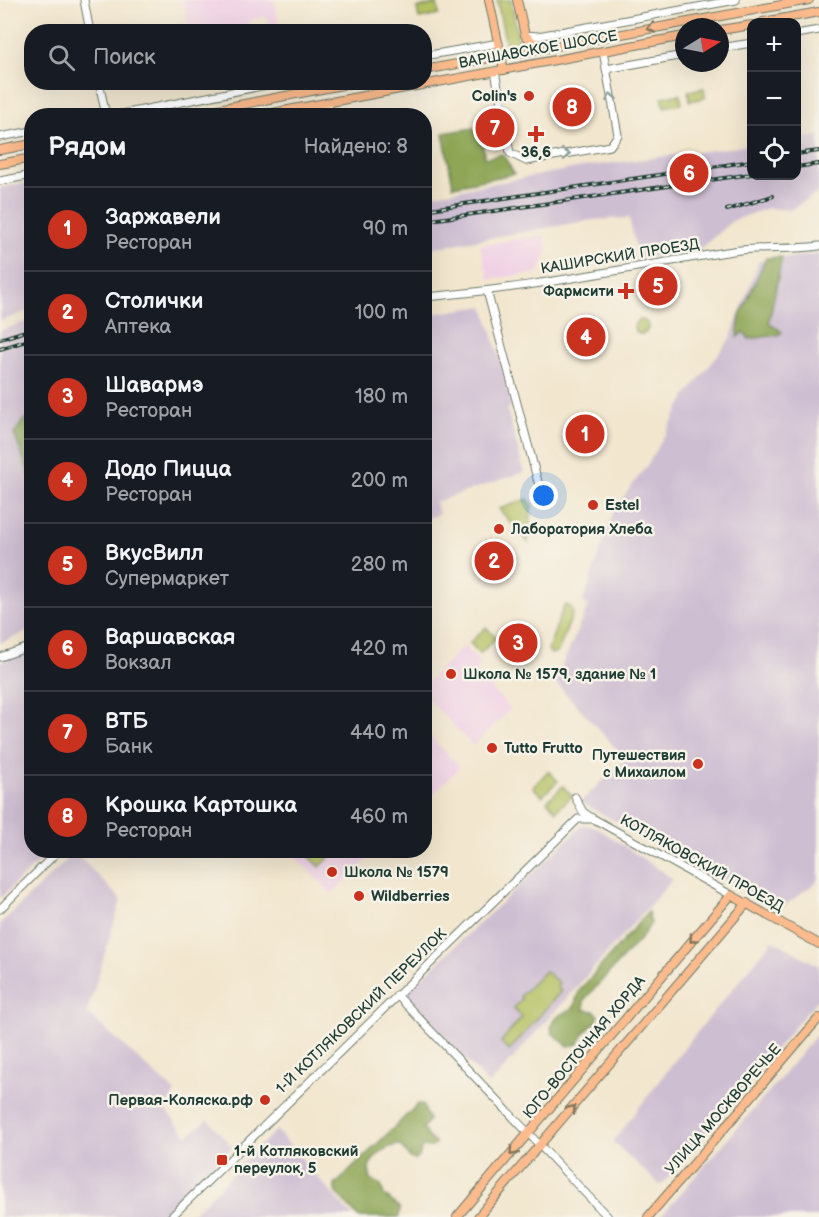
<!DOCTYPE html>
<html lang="ru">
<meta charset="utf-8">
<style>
:root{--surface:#171b24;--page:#20242c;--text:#f1f3f6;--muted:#9ea1a6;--line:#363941;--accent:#c8321e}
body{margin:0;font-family:"Balsamiq Sans",sans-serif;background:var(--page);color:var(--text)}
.controls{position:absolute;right:18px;top:18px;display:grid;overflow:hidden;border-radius:12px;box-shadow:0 6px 24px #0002}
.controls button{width:54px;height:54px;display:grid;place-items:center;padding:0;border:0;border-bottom:2px solid var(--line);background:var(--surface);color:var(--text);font:30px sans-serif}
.compass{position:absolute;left:675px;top:18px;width:54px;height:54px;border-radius:50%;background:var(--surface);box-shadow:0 6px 24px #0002;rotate:80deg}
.you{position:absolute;left:544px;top:496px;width:21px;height:21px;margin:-15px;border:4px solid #fff;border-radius:50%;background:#1a73e8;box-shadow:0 0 0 9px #1a73e833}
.badge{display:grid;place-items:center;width:39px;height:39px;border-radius:50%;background:var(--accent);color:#fff;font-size:20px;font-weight:700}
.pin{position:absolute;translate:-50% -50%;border:3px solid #fff;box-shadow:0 2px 6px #0006}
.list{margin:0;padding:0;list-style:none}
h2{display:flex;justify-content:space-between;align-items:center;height:78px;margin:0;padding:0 24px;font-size:26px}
h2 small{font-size:20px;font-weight:400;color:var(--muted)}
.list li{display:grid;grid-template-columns:39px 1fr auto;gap:18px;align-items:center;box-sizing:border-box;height:84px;padding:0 24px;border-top:2px solid var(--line)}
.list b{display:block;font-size:22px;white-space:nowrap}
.list p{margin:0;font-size:20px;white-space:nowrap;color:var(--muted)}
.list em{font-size:20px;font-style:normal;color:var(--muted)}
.icon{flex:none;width:33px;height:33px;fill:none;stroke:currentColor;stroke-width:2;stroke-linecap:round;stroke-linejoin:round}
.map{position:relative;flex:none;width:819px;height:1217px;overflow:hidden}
.search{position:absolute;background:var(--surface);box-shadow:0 6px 24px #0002;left:24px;top:24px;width:408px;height:66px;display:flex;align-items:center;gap:15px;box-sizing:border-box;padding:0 21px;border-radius:24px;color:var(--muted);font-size:22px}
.panel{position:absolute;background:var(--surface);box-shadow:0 6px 24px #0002;left:24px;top:108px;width:408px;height:750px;border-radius:24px}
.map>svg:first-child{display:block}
.built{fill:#f0d0e5}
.industrial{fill:#cebed2}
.green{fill:#b3c061;stroke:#697e4a;stroke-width:1.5}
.forest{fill:#8ea657;stroke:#567246;stroke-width:1.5}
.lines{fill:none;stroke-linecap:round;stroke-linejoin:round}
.minor-casing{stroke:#69786a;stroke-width:9}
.major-casing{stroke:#69786a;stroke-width:10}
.minor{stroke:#fff;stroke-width:7}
.major{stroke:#fbbb8c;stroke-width:8}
.rail-casing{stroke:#1f3d34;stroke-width:4}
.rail{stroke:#f7f3e8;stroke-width:1.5;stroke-dasharray:4.5;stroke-linecap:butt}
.oneway{stroke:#82765c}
.oneway2{stroke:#8f9e9a}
.poi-dot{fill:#c8321e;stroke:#f7f3e8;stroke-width:2}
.labels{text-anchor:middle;stroke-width:5;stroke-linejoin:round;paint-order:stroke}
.street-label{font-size:15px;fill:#1f3d34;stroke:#f7f3e8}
.poi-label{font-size:15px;font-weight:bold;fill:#1f3d34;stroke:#f7f3e8;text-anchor:start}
</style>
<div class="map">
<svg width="819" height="1217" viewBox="0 0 819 1217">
<rect width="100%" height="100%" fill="#f7f3e8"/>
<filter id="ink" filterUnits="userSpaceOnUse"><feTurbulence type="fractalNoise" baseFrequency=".0167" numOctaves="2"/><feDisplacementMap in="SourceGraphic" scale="12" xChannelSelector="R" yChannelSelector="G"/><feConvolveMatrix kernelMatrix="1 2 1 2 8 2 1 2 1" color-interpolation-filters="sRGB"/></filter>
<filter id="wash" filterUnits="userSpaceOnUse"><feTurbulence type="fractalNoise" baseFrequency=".008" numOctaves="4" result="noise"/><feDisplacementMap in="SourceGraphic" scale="24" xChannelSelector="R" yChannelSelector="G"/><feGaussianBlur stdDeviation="1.35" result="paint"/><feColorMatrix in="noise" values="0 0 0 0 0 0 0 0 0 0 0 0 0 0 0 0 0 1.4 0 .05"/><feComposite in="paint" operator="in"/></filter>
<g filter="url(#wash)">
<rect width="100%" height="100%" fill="#f2e6ce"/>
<g class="built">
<path d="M183 0H274L280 31H269L266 17 249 20 251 31H189Z"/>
<path d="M544 235 547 252 538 273 489 279 480 245Z"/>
<path d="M464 646 480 663 476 673 511 709 473 746 425 696V684Z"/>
<path d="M425 731 460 767 425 802Z"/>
<path d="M289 851H376L332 894Z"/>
</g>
<g class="industrial">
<path d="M819 136V192L790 210 768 208 732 221 700 249 638 259 629 218 592 220 425 249V196L583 167 751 145 752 176H796L797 139Z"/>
<path d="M31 182V310L0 321V188Z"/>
<path d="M819 254V880L780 909 580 802 626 759 555 682 588 606 583 601 614 510 650 461 687 395 730 339 759 261Z"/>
<path d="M484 306 504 374 511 406 507 410 524 472 435 502 439 514 425 519V315Z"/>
<path d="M31 320 32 420 28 425 32 433 31 630 0 643V331Z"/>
<path d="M31 650 32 850 50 851 0 898V662Z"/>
<path d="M583 825 596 827 673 879 489 1085 405 994Z"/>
<path d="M75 852 121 900 87 1013 175 1092 165 1110 188 1136 208 1119 232 1147 160 1217H0V924Z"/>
<path d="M773 940 819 966V998L661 1186 613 1142 688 1043Z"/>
<path d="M819 1032V1217H660L773 1087Z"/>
<path d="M276 1130 353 1217H190L244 1162Z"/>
</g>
<g class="green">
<path d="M497 0H511L519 44 506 46Z"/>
<path d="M437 4 439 15 419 19 417 8Z"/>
<path d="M704 88 705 98 690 101 688 91Z"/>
<path d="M680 94 682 104 664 107 662 97Z"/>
<circle cx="641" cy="327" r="7"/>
<path d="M527 499 532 504 528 542 499 509Z"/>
<path d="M566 605 571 607 573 613 558 652 551 654 548 650 563 608Z"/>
<path d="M486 627 496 638 480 654 470 643Z"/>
<path d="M548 771 558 781 542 796 533 787Z"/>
<path d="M563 786 572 796 556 811 547 801Z"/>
<path d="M307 851H322L329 858 320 867 305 852Z"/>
<path d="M545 971 559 983 557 987 561 991 509 1051 501 1042 522 1017 514 1008 522 999 520 996Z"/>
</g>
<g class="forest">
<path d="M479 127 485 158 503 154 514 174 453 186 443 133Z"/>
<path d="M782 257 769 322 782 332 778 335 749 339 744 332 737 337 740 316 766 258Z"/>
<path d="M25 418 31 435V478L14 434Z"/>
<path d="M648 912 651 923 642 937 584 1000V1010L595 1011 598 1016 597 1021 585 1032 578 1044 568 1046 552 1033C548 1016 564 1015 574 1007L579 991Z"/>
<path d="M418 1104 423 1105 429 1120 423 1128 428 1137 436 1144 432 1147H422L419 1157 415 1160 410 1158 400 1145C387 1145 372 1156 369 1169L371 1180 381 1185 384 1195 400 1208 399 1217H358L335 1191V1185Z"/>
</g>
</g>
<g filter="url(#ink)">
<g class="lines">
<defs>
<g id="minor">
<path d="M84 0 90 32"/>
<path d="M796 34 819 30"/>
<path d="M525 35 538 36 736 0"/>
<path d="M720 48 752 43"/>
<path d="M424 56 499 43"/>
<path d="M606 69 684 55"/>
<path d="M495 71 510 153 526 161 610 146 618 135 603 51"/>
<path d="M99 82 106 116"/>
<path d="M112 116 282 82"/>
<path d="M308 116 330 104"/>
<path d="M0 137 32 131"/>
<path d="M0 181 32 175"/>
<path d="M487 291 538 482"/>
<path d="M424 297C528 289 630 267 733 251 762 247 790 250 819 246"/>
<path d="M0 657 32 646"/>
<path d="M575 797 583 812 592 818"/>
<path d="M0 909 59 850"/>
<path d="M397 995 608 1217"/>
<path d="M171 1217 578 819H594L731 895"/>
</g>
<g id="major">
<path d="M489 0 504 70"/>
<path d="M517 0 525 35 540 48"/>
<path d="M763 22 819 12"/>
<path d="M720 30 752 25"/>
<path d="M424 70 809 0"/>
<path d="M182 116 358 82"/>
<path d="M256 116 684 36"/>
<path d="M0 150 32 144"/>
<path d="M0 164 32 158"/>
<path d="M457 1217 731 895 819 944"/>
<path d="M478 1217 747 903"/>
<path d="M648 1217 819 1018"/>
</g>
</defs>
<use href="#minor" class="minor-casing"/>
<use href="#major" class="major-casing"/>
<use href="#minor" class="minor"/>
<use href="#major" class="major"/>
<defs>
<g id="rail">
<path d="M796 154 819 151"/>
<path d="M796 167 819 164"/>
<path d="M424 210 752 161"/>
<path d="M727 210 773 196"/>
<path d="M424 221 752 174"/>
<path d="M0 339 32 329"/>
<path d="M0 349 32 339"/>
</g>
</defs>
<use href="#rail" class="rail-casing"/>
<use href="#rail" class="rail"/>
</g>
<defs><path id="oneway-chevron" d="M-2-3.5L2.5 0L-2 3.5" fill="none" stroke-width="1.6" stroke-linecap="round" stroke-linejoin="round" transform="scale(1.5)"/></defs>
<g class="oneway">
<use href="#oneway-chevron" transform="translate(651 28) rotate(170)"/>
<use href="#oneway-chevron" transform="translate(693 939) rotate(130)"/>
<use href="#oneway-chevron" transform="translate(572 1109) rotate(-49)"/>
<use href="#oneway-chevron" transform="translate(513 1152) rotate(131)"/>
</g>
<g class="oneway2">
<use href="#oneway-chevron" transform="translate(611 97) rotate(-100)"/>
<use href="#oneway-chevron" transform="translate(566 154) rotate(-10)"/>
</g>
</g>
<g class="poi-dot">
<circle cx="529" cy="96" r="6"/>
<path d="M533 125h6v6h6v6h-6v6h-6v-6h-6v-6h6z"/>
<path d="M623 282h6v6h6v6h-6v6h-6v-6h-6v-6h6z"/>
<circle cx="593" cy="505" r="6"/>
<circle cx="499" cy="529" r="6"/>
<circle cx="451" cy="674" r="6"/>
<circle cx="492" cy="748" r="6"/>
<circle cx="698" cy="764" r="6"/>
<circle cx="332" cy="872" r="6"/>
<circle cx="359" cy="896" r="6"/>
<circle cx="265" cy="1100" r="6"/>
<rect x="216" y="1154" width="12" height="12" rx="3"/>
</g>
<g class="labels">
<g class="street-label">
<text transform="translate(538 49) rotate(-10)" y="5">ВАРШАВСКОЕ ШОССЕ</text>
<text transform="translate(620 256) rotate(-9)" y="5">КАШИРСКИЙ ПРОЕЗД</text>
<text transform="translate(702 863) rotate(29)" y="5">КОТЛЯКОВСКИЙ ПРОЕЗД</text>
<text transform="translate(361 1011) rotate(-44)" y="5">1-Й КОТЛЯКОВСКИЙ ПЕРЕУЛОК</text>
<text transform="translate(584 1047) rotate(-50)" y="5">ЮГО-ВОСТОЧНАЯ ХОРДА</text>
<text transform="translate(723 1109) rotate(-49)" y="5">УЛИЦА МОСКВОРЕЧЬЕ</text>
</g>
<g class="poi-label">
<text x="517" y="101" text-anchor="end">Colin's</text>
<text x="536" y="157" text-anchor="middle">36,6</text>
<text x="614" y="296" text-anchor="end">Фармсити</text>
<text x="605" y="510">Estel</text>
<text x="511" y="534">Лаборатория Хлеба</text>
<text x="463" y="679">Школа № 1579, здание № 1</text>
<text x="504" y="753">Tutto Frutto</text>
<text x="686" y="760" text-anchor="end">Путешествия<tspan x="686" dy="17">с Михаилом</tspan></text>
<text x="344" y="877">Школа № 1579</text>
<text x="371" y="901">Wildberries</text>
<text x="253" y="1105" text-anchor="end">Первая-Коляска.рф</text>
<text x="234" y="1156">1-й Котляковский<tspan x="234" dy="17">переулок, 5</tspan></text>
</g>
</g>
</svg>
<div class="controls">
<button>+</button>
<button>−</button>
<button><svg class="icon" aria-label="locate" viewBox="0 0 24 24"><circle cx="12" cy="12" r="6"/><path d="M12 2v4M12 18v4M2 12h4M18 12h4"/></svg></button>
</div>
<svg class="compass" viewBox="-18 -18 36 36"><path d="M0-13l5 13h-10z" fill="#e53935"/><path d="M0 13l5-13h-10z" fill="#9ea1a6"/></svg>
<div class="you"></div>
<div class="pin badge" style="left:585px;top:434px">1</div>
<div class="pin badge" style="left:494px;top:561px">2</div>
<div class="pin badge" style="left:518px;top:643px">3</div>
<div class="pin badge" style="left:586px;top:337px">4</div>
<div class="pin badge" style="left:658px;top:286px">5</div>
<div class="pin badge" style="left:689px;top:173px">6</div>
<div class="pin badge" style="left:495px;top:128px">7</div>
<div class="pin badge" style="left:572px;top:107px">8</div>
<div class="search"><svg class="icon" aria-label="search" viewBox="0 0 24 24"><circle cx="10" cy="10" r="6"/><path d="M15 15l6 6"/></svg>Поиск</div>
<section class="panel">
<h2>Рядом<small>Найдено: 8</small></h2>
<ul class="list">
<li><span class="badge">1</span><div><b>Заржавели</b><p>Ресторан</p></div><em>90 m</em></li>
<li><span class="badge">2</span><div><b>Столички</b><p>Аптека</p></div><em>100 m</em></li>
<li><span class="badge">3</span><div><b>Шавармэ</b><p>Ресторан</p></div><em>180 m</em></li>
<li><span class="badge">4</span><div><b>Додо Пицца</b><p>Ресторан</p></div><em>200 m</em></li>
<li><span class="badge">5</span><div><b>ВкусВилл</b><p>Супермаркет</p></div><em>280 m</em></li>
<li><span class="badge">6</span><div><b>Варшавская</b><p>Вокзал</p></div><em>420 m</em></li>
<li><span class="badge">7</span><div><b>ВТБ</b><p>Банк</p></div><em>440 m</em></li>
<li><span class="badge">8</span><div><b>Крошка Картошка</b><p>Ресторан</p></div><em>460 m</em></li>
</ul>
</section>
</div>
